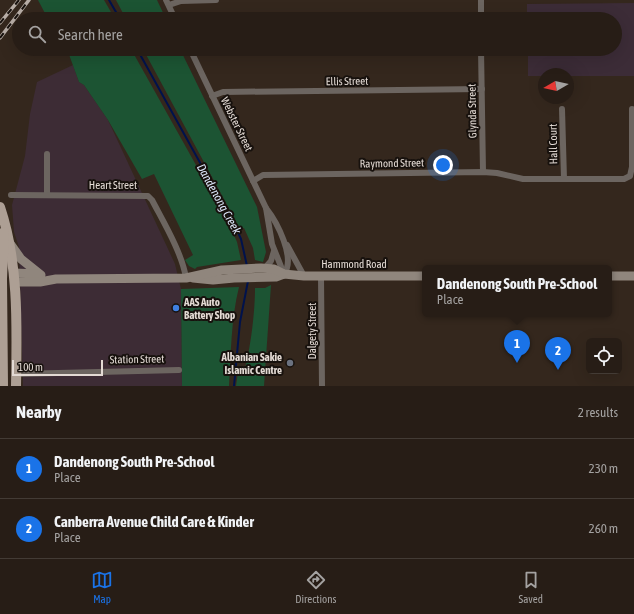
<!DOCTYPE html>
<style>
:root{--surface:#271d16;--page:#2f261f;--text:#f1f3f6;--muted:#a4a2a1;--line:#433b35;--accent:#1a73e8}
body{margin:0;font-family:"Asap Condensed",sans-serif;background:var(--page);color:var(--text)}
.controls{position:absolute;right:12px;bottom:12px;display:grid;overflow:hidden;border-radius:6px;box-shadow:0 4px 16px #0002}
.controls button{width:36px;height:36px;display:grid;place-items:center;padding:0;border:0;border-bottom:1px solid var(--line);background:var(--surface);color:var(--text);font:20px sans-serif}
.compass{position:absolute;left:538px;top:68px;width:36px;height:36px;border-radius:50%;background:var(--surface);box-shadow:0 4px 16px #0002;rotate:261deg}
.scale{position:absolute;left:12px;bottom:10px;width:91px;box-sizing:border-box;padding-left:4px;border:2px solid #e3dad4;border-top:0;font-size:11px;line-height:14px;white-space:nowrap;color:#e3dad4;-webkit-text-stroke:3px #17110d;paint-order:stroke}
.you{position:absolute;left:443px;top:165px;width:14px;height:14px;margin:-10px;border:3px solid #fff;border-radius:50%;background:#1a73e8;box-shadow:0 0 0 6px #1a73e833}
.badge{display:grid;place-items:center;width:26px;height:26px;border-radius:50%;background:var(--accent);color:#fff;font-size:13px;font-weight:700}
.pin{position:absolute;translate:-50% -33px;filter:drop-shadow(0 1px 2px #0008)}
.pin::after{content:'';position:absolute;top:21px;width:14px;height:12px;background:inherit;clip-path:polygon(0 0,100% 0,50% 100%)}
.popup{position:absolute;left:422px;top:265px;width:190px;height:52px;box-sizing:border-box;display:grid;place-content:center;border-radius:6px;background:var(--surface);filter:drop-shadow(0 1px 3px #0005);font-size:13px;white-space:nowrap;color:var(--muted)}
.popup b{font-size:15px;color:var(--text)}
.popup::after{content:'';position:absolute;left:50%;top:100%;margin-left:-8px;border:8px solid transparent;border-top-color:var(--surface)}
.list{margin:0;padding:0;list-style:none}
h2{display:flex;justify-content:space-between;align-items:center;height:52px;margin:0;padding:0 16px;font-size:17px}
h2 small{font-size:13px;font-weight:400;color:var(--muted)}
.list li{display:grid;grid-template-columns:26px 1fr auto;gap:12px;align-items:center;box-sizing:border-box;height:60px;padding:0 16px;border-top:1px solid var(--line)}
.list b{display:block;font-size:15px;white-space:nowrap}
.list p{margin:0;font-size:13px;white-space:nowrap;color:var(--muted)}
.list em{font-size:13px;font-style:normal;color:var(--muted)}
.icon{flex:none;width:22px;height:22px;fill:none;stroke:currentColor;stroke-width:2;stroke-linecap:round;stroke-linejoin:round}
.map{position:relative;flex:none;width:634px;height:386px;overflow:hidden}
.search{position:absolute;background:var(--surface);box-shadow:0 4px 16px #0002;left:12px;right:12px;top:12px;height:44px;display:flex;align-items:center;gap:10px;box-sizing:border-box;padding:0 14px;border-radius:22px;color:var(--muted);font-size:15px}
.sheet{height:172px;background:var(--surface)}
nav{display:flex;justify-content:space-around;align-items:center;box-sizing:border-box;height:56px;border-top:1px solid var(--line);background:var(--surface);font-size:11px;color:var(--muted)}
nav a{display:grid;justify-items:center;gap:2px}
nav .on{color:var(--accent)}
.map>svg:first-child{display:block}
.industrial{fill:#3d2c35}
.education{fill:#3c2c37}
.green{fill:#1c5433}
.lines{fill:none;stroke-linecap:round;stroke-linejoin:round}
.stream{stroke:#00124c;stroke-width:2}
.street{stroke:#6c6560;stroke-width:6}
.secondary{stroke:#90867d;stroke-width:9}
.primary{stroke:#ad9f94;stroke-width:10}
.rail-casing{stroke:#b7ada6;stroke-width:3.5}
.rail{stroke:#17110d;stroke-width:2;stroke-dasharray:6;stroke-linecap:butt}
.shop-dot{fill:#3f7fe0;stroke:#17110d;stroke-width:1.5}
.worship-dot{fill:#6b7280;stroke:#17110d;stroke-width:1.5}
.labels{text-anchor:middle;stroke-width:4;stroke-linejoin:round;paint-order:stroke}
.street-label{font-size:11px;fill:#e3dad4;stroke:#17110d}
.poi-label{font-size:11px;font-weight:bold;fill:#e3dad4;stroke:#17110d;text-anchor:start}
.water-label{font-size:12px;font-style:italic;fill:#dbe5f8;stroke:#17110d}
</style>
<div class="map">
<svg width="634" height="386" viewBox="0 0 634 386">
<rect width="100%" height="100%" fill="#34271d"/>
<path class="industrial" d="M73 65 79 82 84 85 108 120 175 264 181 289 182 386H23L19 247 14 232 12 205 25 156 30 114 37 82Z"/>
<path class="education" d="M634 3V76H568V74H544V76H528V49H615V19H527V4Z"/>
<g class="green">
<path d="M38 0H104L115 19H48Z"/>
<path d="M116 0H157L166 19H126Z"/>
<path d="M67 49H131L229 224 237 242 241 260 197 267 195 269 189 266 185 260 193 255 154 174 142 179 108 120 84 85 79 82Z"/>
<path d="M143 49H180L257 207 266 252 263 262 255 260 253 248 244 228 240 229Z"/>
<path d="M271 285 264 386H236L238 372 245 368C251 346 255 311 255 288H265Z"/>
<path d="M239 287C231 319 231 353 229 386H182L181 289Z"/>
</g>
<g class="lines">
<g class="stream">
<path d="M109 0 120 19"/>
<path d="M137 49 234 224 241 239 247 266"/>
<path d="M234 386 240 322 248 281"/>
</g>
<g class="street">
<path d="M166 0 175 19"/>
<path d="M481 0V19"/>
<path d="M169 5 181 1 216 0"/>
<path d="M190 49 266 208C277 222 296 258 284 274"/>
<path d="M481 49 483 172"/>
<path d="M212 96 223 92 482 89"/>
<path d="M562 109 564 179"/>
<path d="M47 154V195"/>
<path d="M253 181 263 175 483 172 497 173 523 179H624L630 176 632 167V109"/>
<path d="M11 195 148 196 152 200C164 223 182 253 186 278"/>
<path d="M266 208 272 244 284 274"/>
<path d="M287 245 304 276"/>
<path d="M264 269 271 261 274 251"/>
<path d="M321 276 322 386"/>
<path d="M17 374 179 370"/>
</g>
<g class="secondary">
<path d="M9 242 21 259 41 275"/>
<path d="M14 273 39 274"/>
<path d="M609 276H634"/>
<path d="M193 278 213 280 234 278 276 277 284 274"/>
<path d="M15 282H40L56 279 186 278 222 270 261 268 274 269 284 274 304 276H425"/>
</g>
<g class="primary">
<path d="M0 207C19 264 17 327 16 386"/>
<path d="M3 386 2 279 4 232"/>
</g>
<defs>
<g id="rail">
<path d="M0 23 19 0"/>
<path d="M0 38 29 0"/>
</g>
</defs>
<use href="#rail" class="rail-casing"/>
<use href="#rail" class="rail"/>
</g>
<circle class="shop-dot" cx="176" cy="308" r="4"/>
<circle class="worship-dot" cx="290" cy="363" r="4"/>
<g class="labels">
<g class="street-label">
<text transform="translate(347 81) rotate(-1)" y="4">Ellis Street</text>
<text transform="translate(472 111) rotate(-91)" y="4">Glynda Street</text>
<text transform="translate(237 124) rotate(64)" y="4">Webster Street</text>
<text transform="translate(553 144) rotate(-91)" y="4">Hall Court</text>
<text transform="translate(392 163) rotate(-1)" y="4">Raymond Street</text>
<text x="113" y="189">Heart Street</text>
<text x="354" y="268">Hammond Road</text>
<text transform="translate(312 331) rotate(-90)" y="4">Dalgety Street</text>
<text transform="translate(137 359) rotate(-1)" y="4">Station Street</text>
</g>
<g class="poi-label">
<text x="184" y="306">AAS Auto<tspan x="184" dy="13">Battery Shop</tspan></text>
<text x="282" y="361" text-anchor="end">Albanian Sakie<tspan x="282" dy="13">Islamic Centre</tspan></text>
</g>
<g class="water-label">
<text transform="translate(219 199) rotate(61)" y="4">Dandenong Creek</text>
</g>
</g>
</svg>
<div class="controls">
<button><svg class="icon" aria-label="locate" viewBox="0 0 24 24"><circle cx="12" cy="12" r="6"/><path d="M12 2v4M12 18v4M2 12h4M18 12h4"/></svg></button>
</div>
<svg class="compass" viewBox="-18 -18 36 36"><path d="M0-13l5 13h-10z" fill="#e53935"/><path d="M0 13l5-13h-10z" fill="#a4a2a1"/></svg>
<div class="scale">100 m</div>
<div class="you"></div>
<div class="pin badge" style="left:517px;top:363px">1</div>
<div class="popup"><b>Dandenong South Pre-School</b>Place</div>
<div class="pin badge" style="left:558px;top:370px">2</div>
<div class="search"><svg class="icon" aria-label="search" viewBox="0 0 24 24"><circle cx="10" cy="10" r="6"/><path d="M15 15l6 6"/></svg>Search here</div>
</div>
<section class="sheet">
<h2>Nearby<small>2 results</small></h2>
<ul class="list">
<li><span class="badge">1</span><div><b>Dandenong South Pre-School</b><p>Place</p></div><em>230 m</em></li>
<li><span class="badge">2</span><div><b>Canberra Avenue Child Care &amp; Kinder</b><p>Place</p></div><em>260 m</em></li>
</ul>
</section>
<nav>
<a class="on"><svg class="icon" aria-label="map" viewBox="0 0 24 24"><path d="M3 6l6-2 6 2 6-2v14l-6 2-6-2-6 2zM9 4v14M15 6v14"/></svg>Map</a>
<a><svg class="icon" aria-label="directions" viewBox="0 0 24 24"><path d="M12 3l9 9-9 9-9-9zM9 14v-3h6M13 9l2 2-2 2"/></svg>Directions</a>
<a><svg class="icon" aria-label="saved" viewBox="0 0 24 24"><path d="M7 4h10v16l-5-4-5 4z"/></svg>Saved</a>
</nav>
